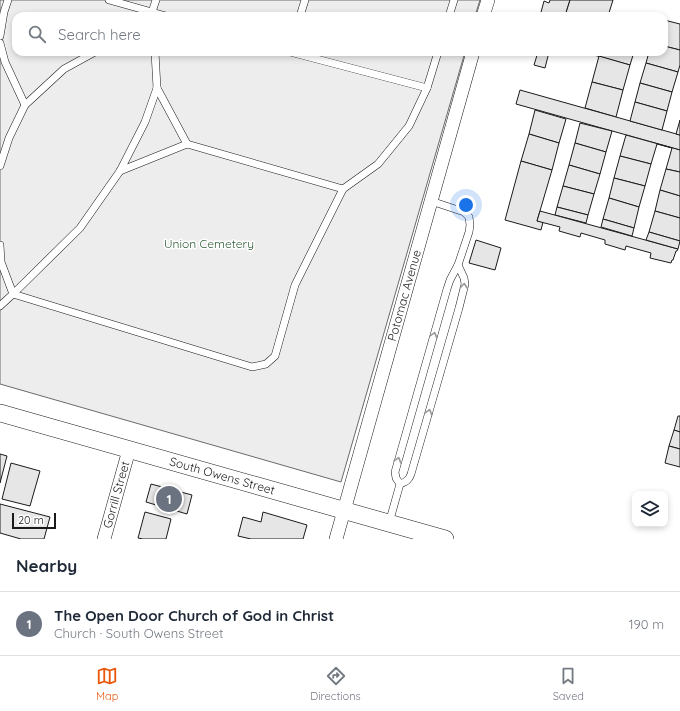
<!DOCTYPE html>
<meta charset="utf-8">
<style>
:root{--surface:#fff;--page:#f2f2f3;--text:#1f2937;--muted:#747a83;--line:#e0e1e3;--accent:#ea580c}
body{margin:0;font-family:Quicksand,sans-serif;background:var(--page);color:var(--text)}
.controls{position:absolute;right:12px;bottom:12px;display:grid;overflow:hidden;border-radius:8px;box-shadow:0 2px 6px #0003}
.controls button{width:36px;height:36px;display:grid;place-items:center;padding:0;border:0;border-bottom:1px solid var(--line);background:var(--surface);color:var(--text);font:20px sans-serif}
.scale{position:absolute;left:12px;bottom:10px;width:44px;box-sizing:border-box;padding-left:4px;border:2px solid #1a1a1a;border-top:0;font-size:11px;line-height:14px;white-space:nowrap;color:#1a1a1a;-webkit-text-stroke:3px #fff;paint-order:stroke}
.you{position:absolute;left:466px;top:205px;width:14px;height:14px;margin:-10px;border:3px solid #fff;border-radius:50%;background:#1a73e8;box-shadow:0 0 0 6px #1a73e833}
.badge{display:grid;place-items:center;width:26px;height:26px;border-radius:50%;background:var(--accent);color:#fff;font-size:13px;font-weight:700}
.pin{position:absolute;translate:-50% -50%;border:2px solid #fff;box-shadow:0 1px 4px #0006}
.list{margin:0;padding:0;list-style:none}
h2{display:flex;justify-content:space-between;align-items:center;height:52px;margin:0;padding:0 16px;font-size:17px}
h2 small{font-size:13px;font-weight:400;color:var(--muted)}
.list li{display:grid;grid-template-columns:26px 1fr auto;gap:12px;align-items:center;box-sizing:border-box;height:64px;padding:0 16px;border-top:1px solid var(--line)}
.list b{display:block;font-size:15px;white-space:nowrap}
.list p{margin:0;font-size:13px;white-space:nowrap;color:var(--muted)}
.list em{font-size:13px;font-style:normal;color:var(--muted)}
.icon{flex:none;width:22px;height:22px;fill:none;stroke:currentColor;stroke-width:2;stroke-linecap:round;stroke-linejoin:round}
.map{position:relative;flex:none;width:680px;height:539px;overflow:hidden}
.search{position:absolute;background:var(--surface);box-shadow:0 2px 6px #0003;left:12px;right:12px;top:12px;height:44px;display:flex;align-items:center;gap:10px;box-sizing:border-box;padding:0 14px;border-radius:12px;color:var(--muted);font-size:15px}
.sheet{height:116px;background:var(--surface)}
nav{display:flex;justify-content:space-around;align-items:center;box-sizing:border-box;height:56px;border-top:1px solid var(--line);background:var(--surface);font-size:11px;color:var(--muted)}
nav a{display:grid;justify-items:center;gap:2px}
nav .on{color:var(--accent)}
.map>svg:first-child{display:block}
.green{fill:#ededed;stroke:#6a6a6a}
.building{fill:#e6e6e6;stroke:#1a1a1a}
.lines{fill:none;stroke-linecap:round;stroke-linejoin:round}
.service-casing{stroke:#1a1a1a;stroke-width:8}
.minor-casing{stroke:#1a1a1a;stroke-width:14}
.tertiary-casing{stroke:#1a1a1a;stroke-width:18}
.service{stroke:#fff;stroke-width:7}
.minor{stroke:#fff;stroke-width:13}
.tertiary{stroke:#fff;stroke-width:17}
.oneway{stroke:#989898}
.labels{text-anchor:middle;stroke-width:3;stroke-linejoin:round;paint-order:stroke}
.park-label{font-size:12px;fill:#2b5a34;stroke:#fff}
.street-label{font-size:12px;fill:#1a1a1a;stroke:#fff}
</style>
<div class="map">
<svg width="680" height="539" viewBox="0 0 680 539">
<rect width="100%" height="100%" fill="#fff"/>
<path class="green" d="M0 0H480L475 16H16V52H465L341 482 0 384Z"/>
<g class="building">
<path d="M550 0H570L565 16H540L544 1 549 3Z"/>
<path d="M570 0H613L608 16H565Z"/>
<path d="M664 20 680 24V50L664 46Z"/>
<path d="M664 46 680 50V65L678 72 646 63 649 52H664Z"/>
<path d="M538 52H549L545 68 534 65Z"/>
<path d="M583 52H634L630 65Z"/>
<path d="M599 56 630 65 623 90 592 82Z"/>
<path d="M646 63 678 72 672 92 640 83Z"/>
<path d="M592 82 623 90 616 117 585 108Z"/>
<path d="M640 83 672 92 667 111 635 102Z"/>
<path d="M520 90 680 135V150L516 104Z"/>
<path d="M635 102 667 111 662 130 630 121Z"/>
<path d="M535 110 566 119 559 143 529 134Z"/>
<path d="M680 120V135L676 134Z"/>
<path d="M580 123 612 131 606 152 575 143Z"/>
<path d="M529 134 559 143 552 170 521 161Z"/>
<path d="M626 135 680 150V172L666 169 672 148 657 144 651 164 620 156Z"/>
<path d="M575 143 606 152 600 174 569 165Z"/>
<path d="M620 156 651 164 645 186 614 178Z"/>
<path d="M521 161 552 170 537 221 543 222 541 230 505 220Z"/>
<path d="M569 165 600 174 594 194 563 186Z"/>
<path d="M666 169 680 172V196L660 190Z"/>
<path d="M614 178 645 186 639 207 609 198Z"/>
<path d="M563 186 594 194 588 215 557 207Z"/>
<path d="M660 190 680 196V218L655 211Z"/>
<path d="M609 198 639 207 634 228 603 219Z"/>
<path d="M557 207 588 215 586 223 555 215Z"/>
<path d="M540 211 678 249 677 251H676L673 260H672L671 263 650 258 651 253 626 246 625 250 605 244V240L581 233 580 237 559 231 560 227 537 221Z"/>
<path d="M655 211 680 218V241L649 232Z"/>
<path d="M603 219 634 228 632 236 601 227Z"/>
<path d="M649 232 680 241 678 249 646 240Z"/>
<path d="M476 240 501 248 495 270 469 263Z"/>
<path d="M678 416H680V432L674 430Z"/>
<path d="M674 430 680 432V449L669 446Z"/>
<path d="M669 446 680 449V467L665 463Z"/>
<path d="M0 454 7 456 0 483Z"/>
<path d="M11 463 40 471 30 506 2 499Z"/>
<path d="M151 484 192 495 187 514 146 502Z"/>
<path d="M0 504 50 517 44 539H21L0 533Z"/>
<path d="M145 512 171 519 166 539H143L138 538Z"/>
<path d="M263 512 307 525 303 539H251L238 536 243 517 261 522Z"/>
</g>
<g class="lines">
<defs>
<g id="service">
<path d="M109 0 166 16"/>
<path d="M150 15 152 12 156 0"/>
<path d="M300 16 305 0"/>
<path d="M449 16 454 0"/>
<path d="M0 36 4 12 8 0"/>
<path d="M0 43 5 62 25 105"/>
<path d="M290 52 427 88 438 52"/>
<path d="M157 88 187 144"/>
<path d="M0 166 9 138 25 105 64 69 95 52"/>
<path d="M120 171 187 144 343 189"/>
<path d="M0 245 1 262 13 294 80 228 120 171 145 122 157 88 155 52"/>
<path d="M0 306 13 294 252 367 266 364 275 356 295 285 343 189 378 164 409 126 427 88"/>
<path d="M400 484C406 482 409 480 411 474L459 308 465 284 464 278 458 265"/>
<path d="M389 523 400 484 396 478 395 472 447 289 450 280 458 265 469 232 470 225 469 217 464 212 431 201"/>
</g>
<g id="minor">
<path d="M483 16 488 0"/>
<path id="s1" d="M104 539 129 450"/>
<path id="s2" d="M336 539 473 52"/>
</g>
<g id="tertiary">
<path id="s3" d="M0 413 445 539"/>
</g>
</defs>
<use href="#service" class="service-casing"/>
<use href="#minor" class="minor-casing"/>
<use href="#tertiary" class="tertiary-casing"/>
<use href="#service" class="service"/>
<use href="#minor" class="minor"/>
<use href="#tertiary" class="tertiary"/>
</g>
<defs><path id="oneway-chevron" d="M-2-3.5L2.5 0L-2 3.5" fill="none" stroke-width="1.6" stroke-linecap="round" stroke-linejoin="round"/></defs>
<g class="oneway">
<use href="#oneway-chevron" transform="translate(464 286) rotate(-85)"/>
<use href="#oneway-chevron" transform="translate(434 335) rotate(-74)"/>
<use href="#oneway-chevron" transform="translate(429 412) rotate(-74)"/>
<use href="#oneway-chevron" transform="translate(398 460) rotate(-74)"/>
</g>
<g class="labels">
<g class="park-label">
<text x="209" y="248">Union Cemetery</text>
</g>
<g class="street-label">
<text dy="4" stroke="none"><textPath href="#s2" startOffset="253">Potomac Avenue</textPath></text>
<text dy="4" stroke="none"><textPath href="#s3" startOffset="231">South Owens Street</textPath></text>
<text dy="4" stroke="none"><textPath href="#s1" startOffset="46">Gorrill Street</textPath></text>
</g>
</g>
</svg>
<div class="controls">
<button><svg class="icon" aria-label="layers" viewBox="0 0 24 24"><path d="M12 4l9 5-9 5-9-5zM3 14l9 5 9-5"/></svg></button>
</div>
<div class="scale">20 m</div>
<div class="you"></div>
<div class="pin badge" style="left:169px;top:499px;background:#6b7280">1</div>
<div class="search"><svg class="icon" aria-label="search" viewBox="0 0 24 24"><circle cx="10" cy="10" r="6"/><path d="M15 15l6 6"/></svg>Search here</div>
</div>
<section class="sheet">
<h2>Nearby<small></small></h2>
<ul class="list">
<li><span class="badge" style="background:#6b7280">1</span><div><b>The Open Door Church of God in Christ</b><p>Church · South Owens Street</p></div><em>190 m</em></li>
</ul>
</section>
<nav>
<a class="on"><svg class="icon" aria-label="map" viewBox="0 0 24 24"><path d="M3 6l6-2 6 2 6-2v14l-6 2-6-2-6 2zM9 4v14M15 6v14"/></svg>Map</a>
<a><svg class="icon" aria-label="directions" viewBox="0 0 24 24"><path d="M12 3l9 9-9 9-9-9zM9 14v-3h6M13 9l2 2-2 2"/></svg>Directions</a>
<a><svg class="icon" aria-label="saved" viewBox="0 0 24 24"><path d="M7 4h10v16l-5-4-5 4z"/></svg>Saved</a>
</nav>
